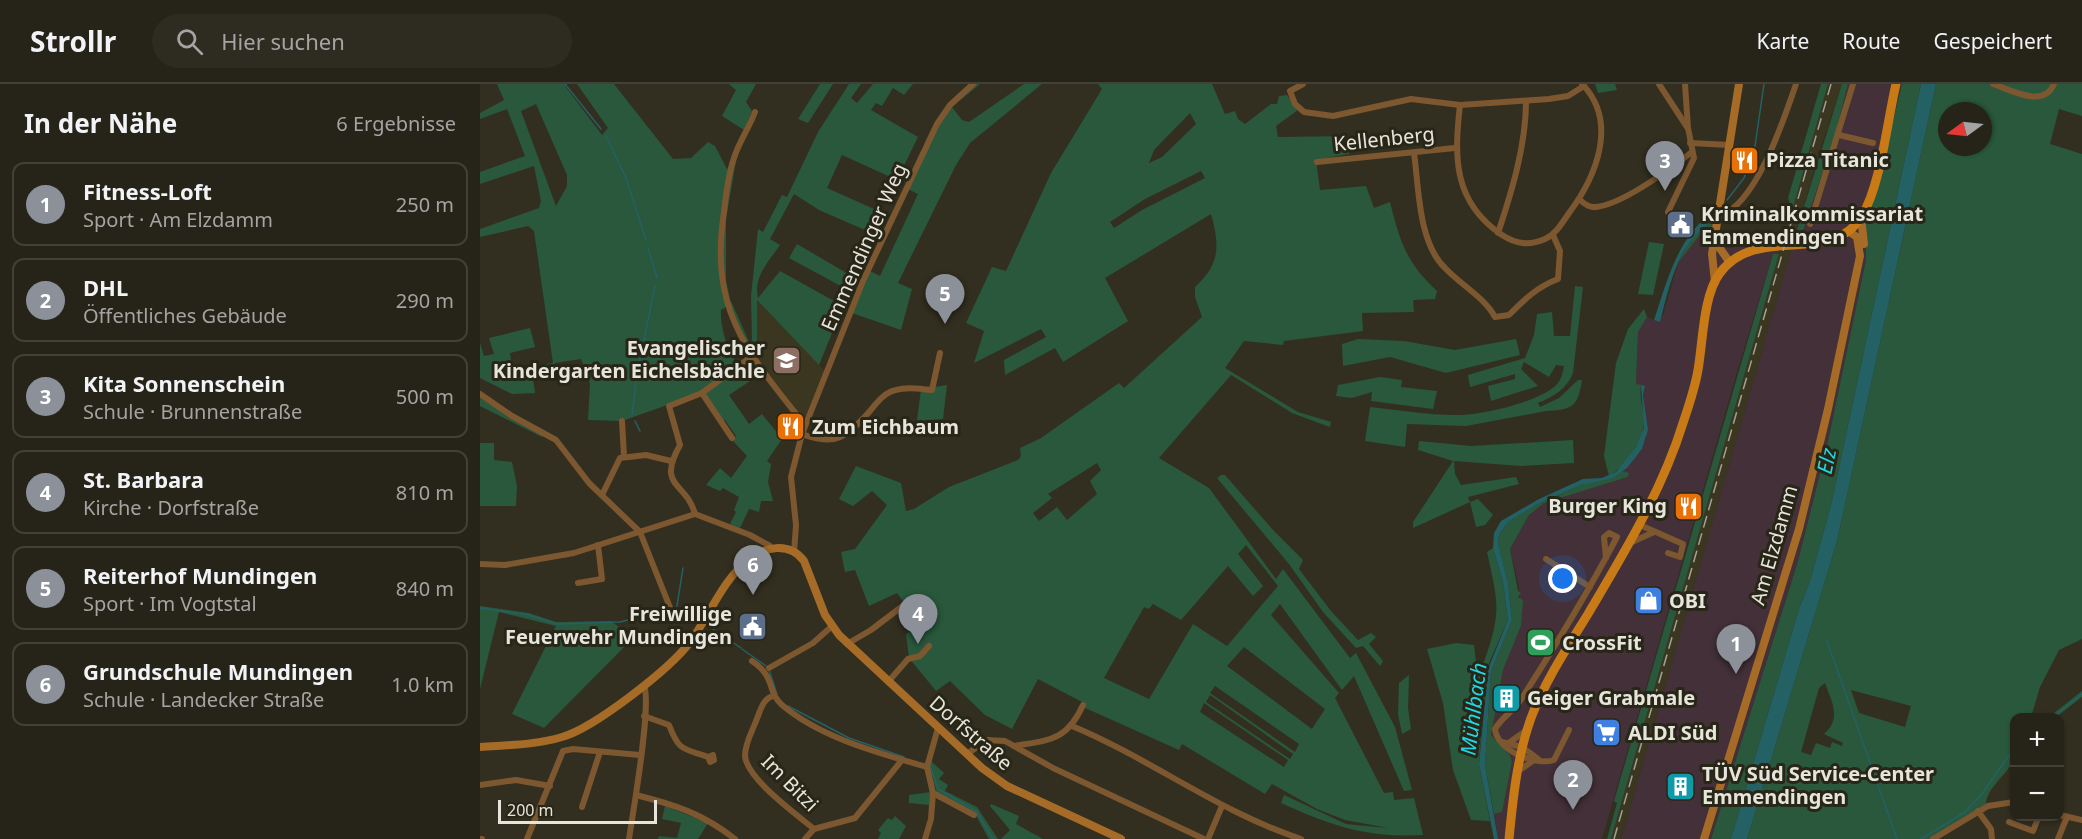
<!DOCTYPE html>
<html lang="de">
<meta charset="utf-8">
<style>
:root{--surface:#262318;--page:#2e2b21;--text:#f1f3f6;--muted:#a4a4a2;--line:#424037;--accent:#8c9099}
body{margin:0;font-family:"Noto Sans",sans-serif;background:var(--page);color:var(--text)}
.controls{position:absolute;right:18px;bottom:18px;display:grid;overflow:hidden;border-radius:12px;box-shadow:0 2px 4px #0004}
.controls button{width:54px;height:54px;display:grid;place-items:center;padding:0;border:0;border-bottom:2px solid var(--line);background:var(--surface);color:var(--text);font:30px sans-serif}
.compass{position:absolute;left:1458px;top:18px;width:54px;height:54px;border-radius:50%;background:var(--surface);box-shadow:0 2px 4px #0004;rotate:255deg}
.scale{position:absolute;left:18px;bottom:15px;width:159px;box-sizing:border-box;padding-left:6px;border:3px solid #e6e4db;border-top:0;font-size:16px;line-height:21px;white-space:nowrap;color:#e6e4db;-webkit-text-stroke:4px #282617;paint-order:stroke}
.you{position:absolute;left:1083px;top:495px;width:21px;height:21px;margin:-15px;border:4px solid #fff;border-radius:50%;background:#1a73e8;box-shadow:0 0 0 9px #1a73e833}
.badge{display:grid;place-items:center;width:39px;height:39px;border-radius:50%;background:var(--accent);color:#fff;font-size:20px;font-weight:700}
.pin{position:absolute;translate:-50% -50px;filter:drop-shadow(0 2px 3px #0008)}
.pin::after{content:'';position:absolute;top:32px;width:21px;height:18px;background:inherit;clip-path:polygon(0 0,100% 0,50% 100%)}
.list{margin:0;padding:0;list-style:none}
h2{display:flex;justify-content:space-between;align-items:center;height:78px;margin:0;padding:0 24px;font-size:26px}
h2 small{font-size:20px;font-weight:400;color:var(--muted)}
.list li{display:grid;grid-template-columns:39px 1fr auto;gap:18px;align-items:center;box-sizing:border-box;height:84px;margin:0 12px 12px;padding:0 12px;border:2px solid var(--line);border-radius:12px}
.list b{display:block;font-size:22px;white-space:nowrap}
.list p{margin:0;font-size:20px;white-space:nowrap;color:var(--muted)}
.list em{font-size:20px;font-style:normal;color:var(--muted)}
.icon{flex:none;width:33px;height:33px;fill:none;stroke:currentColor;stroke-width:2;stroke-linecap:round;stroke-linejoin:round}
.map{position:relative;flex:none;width:1602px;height:755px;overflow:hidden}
header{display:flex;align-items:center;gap:36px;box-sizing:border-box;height:84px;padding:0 30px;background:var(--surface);border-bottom:2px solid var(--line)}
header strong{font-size:28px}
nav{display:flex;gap:33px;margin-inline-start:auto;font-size:21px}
.search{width:420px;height:54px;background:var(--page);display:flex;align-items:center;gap:15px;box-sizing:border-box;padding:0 21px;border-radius:33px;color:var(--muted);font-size:22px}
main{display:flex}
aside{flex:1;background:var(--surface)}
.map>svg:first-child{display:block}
.commercial{fill:#433038}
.built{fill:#3a3620}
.green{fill:#29583c;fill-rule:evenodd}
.water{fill:#246165}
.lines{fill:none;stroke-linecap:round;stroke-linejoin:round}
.stream{stroke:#246165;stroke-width:1.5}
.street{stroke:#7c5730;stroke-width:6}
.secondary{stroke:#a66b27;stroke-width:8}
.primary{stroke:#c77a16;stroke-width:9}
.rail{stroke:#a4a297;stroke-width:1.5;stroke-dasharray:12 6;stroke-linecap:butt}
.labels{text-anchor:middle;stroke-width:6;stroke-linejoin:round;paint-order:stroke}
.street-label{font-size:20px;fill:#e6e4db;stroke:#282617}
.poi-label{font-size:20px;font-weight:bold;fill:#e6e4db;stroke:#282617;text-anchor:start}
.water-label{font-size:21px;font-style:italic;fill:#1fd8e3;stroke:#282617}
</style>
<header>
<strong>Strollr</strong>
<div class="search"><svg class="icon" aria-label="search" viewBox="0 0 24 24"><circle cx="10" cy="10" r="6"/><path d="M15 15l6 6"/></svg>Hier suchen</div>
<nav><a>Karte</a><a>Route</a><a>Gespeichert</a></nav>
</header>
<main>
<aside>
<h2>In der Nähe<small>6 Ergebnisse</small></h2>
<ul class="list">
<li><span class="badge">1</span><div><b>Fitness-Loft</b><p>Sport · Am Elzdamm</p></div><em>250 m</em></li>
<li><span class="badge">2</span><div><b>DHL</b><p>Öffentliches Gebäude</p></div><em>290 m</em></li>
<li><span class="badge">3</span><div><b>Kita Sonnenschein</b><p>Schule · Brunnenstraße</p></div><em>500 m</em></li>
<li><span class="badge">4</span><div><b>St. Barbara</b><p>Kirche · Dorfstraße</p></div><em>810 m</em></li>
<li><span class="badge">5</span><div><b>Reiterhof Mundingen</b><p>Sport · Im Vogtstal</p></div><em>840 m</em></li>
<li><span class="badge">6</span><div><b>Grundschule Mundingen</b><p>Schule · Landecker Straße</p></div><em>1.0 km</em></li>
</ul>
</aside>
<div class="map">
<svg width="1602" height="755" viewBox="0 0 1602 755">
<rect width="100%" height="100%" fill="#322f20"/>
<g class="commercial">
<path d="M1368 0H1422L1386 139V176L1347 362 1318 477 1231 755H1141L1315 152 1322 150 1355 51Z"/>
<path d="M1233 142 1228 161 1252 164 1278 155 1304 153 1299 170H1293L1255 295 1122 755H1018L1014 730 1022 728 1032 678 1030 671 1011 651 1023 586 1041 542 1039 503 1030 465 1049 431 1064 419 1148 393V389L1144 387 1162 365 1166 354 1163 311 1165 303 1156 301 1158 248 1167 233 1174 236 1183 231 1198 179 1222 148Z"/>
</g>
<g class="built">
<path d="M1348 0H1362L1341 63 1141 755H1131Z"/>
<path d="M277 216 346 288 326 337 273 271 277 256Z"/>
</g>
<g class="green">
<path d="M17 0H87L85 2 122 51 128 44 97 0H134L193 75 211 74 228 58 235 62 247 85 256 77 246 135V197L250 215 270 260 272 255 271 212 278 145 283 148 302 111 307 113 338 48 369 0H381L371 14 377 19 393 0H433L424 11 413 4 402 22 396 19 391 26 438 53 417 96 362 71 347 104 403 129 394 150 339 126 314 110 290 155 300 161C289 177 273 193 278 214L300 187 363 222 339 281 277 216V256L273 271 248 222 241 226C240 243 248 271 260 283L263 281 273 295 249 311 269 340 282 330 302 355 287 377 291 380 288 398 293 417H281L279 428 269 425 260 444 250 440 256 428 254 426 259 413 243 404 240 407 226 401 240 384 251 394 267 372 252 356 256 352 245 336 242 338 224 308 142 337 108 336 110 300 101 275 75 279 76 291 61 293V281L73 279 54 147 48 142 0 153V145L59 124 61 117 54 82 0 100V88L45 72 27 25 0 35V29L24 16ZM56 20 87 91V102L76 122 41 27Z"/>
<path d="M249 0H276L266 18 272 27 264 46 242 32 256 6Z"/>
<path d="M340 0H353L328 39 318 35Z"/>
<path d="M493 0H500L472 23 482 36 489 38 544 0H562L490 59 476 81 418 199 432 205 421 246 372 229 359 262 356 261C375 212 396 165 418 118 438 76 454 28 493 0ZM428 105 438 110 400 192 390 187Z"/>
<path d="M618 0H732L745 30 755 27 758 35 765 40 791 20H797L799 12 807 11 818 26 796 42 798 53 871 52 869 70 836 76 840 106 886 102 894 124 910 118C920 158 926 178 957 207L955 215 933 216 934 228 882 229 883 247 804 257 803 261 764 257 745 284 818 328 851 338 850 343 812 329 751 291 679 374 729 404 796 495 803 485 870 574 876 569 915 643 932 706 924 707 874 592 862 606 800 520 791 531 859 609 855 614 904 709 913 708 914 716 934 714 943 751C886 754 852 742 801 719L804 711 866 740 908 744 865 736 837 725 792 700 785 710 702 660 699 666 603 623 604 619 558 595 532 645 505 631 470 597 456 607 429 574 426 550 439 540 417 509 389 522 375 486 365 488 361 468 375 465 407 421 392 407 373 422 359 415 376 382 421 399 426 427 434 425 469 403 538 376 541 372 540 364 561 354 639 299 644 304 722 233 715 213V203C740 180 740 162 731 130L625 194 648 237 583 278 575 264 525 291 524 276 566 253 561 245 494 279 504 247 486 239 512 183 526 187 571 89 622 5ZM710 29 716 40 682 73 669 79 674 66ZM721 87 725 94 662 126 634 144 630 138 665 115ZM617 379 621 386 610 397 617 410 587 436 577 423 559 437 553 429 572 414 568 410ZM766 461 798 502 747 562 713 540 669 615 624 594 664 523 669 525 673 520 701 536 748 482 773 512 783 502 758 470ZM764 563 845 625 832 645 747 582ZM735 602 819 660 815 668 730 609ZM730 611 813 670 810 675 726 618ZM724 619 808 676 804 683 720 628Z"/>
<path d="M1115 0H1135L1137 6 1118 9Z"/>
<path d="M1341 0H1348L1312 127 1308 114Z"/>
<path d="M1362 0H1368L1355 51 1322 150 1315 152Z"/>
<path d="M1422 0H1441L1351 421 1330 497 1319 525 1251 755H1231L1318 477 1347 362 1386 176V139L1395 111Z"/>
<path d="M1456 0H1602V32L1579 25 1570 60 1602 70V555L1579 566 1560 603 1551 633 1534 634C1534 645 1537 660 1534 672 1531 690 1507 701 1506 720L1449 755H1267L1357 457ZM1467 27H1503V63H1467ZM1345 599C1352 619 1362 634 1344 650L1363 659 1362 662 1352 658 1350 664 1336 659 1331 671 1321 668 1339 604ZM1371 606 1431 622 1425 643 1379 629Z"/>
<path d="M1235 132 1233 142 1222 148 1198 179 1208 159Z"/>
<path d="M1169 158 1184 160 1173 211 1158 210Z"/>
<path d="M317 160 375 194 370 207 309 174Z"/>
<path d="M1293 170H1299L1131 755H1127L1137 719 1134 717Z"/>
<path d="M1095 202 1103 203 1093 289C1087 305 1073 313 1058 319L1060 323 1079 314 1098 296H1102C1098 323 1092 326 1066 327L986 342 927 340 925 363 885 357 890 323C920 326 952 332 982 331 1004 330 1064 317 1078 299 1082 294 1083 287 1084 282L1076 281 1069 293 1044 278 1041 285 1058 302 1011 317 1008 302 1035 295V290L990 303 988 291 1045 274 1054 251 1057 230 1072 228 1074 252H1090Z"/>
<path d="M1164 225 1167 233 1158 248 1156 300 1161 301C1159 314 1164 326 1164 338 1164 357 1145 383 1129 392L1124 372 1136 279 1148 245Z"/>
<path d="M50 244 55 263 30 269 34 295 53 294 55 309 32 310 0 294V259L4 272 14 270 9 254Z"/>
<path d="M878 255 924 257 975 266 1036 255 1040 271 966 289 910 273 863 282 862 260Z"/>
<path d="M900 293 922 296 921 303 957 307 953 325 891 317 892 308 872 314 856 312 858 301Z"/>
<path d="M467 301 463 335 437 337 441 305Z"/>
<path d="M0 314 63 351 62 353 0 322Z"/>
<path d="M1093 356 1094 379 1041 382 974 377 975 390 981 401 1036 393 1039 400 988 413 990 418 998 415 1013 431 1005 441 996 443 990 418 933 444V438L973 377 938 366 939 357 991 362Z"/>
<path d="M0 359H14V376L32 378 37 402 36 422H0Z"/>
<path d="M1144 387 1149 389 1148 393 1064 419 1049 431 1030 465 1038 507 1041 509 1038 513 1043 516 1041 542 1023 586 1011 651 1030 671 1032 678 1022 728 1014 730 1005 681 1011 588 1032 536 1028 499 1018 459 1019 451 1028 438 1060 419 1101 401Z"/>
<path d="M741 391H745L793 446 823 476 819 485 851 527 878 556 891 549 896 553 889 560 903 577 900 582 883 562 876 564 843 528 809 480 737 394Z"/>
<path d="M1013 464 1023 498 1028 536 1009 579 1002 636 999 680 1010 737 991 736 973 686 963 619 947 565 976 559 994 561 996 578H1004C1022 527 1018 519 1007 468Z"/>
<path d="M0 522 49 529 76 538 131 537 153 554 64 644 32 630 76 542 19 528 0 605Z"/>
<path d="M929 591 928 624 931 645 922 650 918 630 919 599Z"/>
<path d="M1602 607V613L1576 633H1569Z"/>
<path d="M451 677 464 689 459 695 468 701 465 707 497 723 518 755H509L494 728 457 709 450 685Z"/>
<path d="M451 708 449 721 429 719V711Z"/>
<path d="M511 720 539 732 536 740 563 755H521L530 746 510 722Z"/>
<path d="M185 722 228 739 218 755H178L179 752 197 754 201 739 182 735Z"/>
<path d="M415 732 426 742 419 755H398L401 749 398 746 408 734 412 736Z"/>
</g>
<g class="water">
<path d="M1441 0H1456L1357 457 1267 755H1251L1319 525 1330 497 1351 421Z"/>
<path d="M1236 125C1233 140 1215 149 1207 162 1193 183 1186 214 1180 238L1174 236C1188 194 1198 152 1236 125Z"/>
<path d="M1161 301 1165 302 1163 311 1168 346 1162 365 1147 384 1133 394 1101 401 1060 419 1028 438 1019 451 1018 459 1028 499 1032 536 1011 588 1005 681 1018 755H1014L999 680 1008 585 1028 536 1023 498 1013 464 1014 449 1021 437 1059 415 1103 395 1122 394 1136 388 1156 363 1164 344Z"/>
</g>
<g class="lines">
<g class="stream">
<path d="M85 0 121 45"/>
<path d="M126 52 146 94 166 156"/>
<path d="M1247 116 1264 94 1274 69 1284 0"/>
<path d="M168 164 177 194"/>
<path d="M152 331 157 290 175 202"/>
<path d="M155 337 160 347"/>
<path d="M0 524 48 531 77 540 140 538 172 530 196 529 219 537"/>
<path d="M196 528 203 484"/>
<path d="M227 541 261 564"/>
<path d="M1347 557 1417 755"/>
<path d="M262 565 286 582"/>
<path d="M289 586 297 610"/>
<path d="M308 622 369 654 424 673"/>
<path d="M1572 634 1602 610"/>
<path d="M450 681 458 705 496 727 513 755"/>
<path d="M1441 755 1485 728 1502 710 1534 664"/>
</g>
<g class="street">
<path d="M823 0 810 7 815 20 824 28 853 32 931 15 980 21 1069 15 1088 12 1104 2"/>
<path d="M1179 0 1207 43"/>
<path d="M1513 0C1531 6 1564 25 1574 0"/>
<path d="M980 21C974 73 973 118 1022 151 1036 160 1049 162 1065 155 1076 150 1082 139 1089 129 1116 93 1139 38 1102 0"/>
<path d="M275 28C269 44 259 58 254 74 248 91 246 110 244 128 229 227 267 268 325 341"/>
<path d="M1359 51 1393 59"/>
<path d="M1210 59 1250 61"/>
<path d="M934 69C939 104 938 158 965 184 981 201 1004 213 1015 233L1029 231C1045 215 1057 203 1078 195L1080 167 1073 151"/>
<path d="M837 78 975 64"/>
<path d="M1099 115C1104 120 1109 124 1116 123 1144 120 1190 85 1212 68"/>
<path d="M1188 128 1214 74 1208 44 1205 0"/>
<path d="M1240 132C1277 119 1304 35 1316 0"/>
<path d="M1330 140 1373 0"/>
<path d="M1018 149C1032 107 1046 61 1046 17"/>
<path d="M222 309 252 354"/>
<path d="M0 310 32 332 76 356 109 399 160 448 191 526"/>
<path d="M142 337 144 372"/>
<path d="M322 350C355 363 367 353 390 327 396 320 401 312 410 308 422 302 439 305 452 306L460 269"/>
<path d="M122 411 140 374 166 371 191 377"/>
<path d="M215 430C206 397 176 404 200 361L189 322 222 309 271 273"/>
<path d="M1160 441 1203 460 1200 473 1188 469"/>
<path d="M1150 459 1174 448"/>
<path d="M314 469 316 441 311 393 322 350 383 197 457 40 470 21 493 0"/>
<path d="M1066 475 1110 503"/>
<path d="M0 480 25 481 94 469 215 430 270 451 290 462"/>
<path d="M98 499 122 495 118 461"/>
<path d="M367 560 391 546 424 521"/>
<path d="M272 577C297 594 286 607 302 621 341 654 399 669 447 683"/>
<path d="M289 584 333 559 351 543"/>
<path d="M408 598 428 575 440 572 449 562"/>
<path d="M294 612C283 613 280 628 276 637 272 648 265 659 265 672 267 695 316 730 334 745"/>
<path d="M164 632 189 641C199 667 202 664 228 673L230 678 234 676 233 671 228 673"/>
<path d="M592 642C671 675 739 728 821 755"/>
<path d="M1089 646 1074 676C1056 682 1017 667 1015 645 1022 633 1035 626 1042 614 1076 561 1108 508 1137 453L1129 449 1124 453 1126 474"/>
<path d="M1022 658 1042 663 1058 675"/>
<path d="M1030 658 1047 646"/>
<path d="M534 662C569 656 587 657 603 621"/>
<path d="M487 670 507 656 525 657 573 684 724 755"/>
<path d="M1037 688 1054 676"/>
<path d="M0 701 36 696 70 702"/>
<path d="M453 709 494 731"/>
<path d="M156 711C196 721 223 730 255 755"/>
<path d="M102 723 120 668"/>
<path d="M1498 727 1511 745 1512 755"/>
<path d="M1580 731 1602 736"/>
<path d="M1529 738 1553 747 1559 732"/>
<path d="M0 755H2"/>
<path d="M47 755 83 667 93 665 160 671"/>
<path d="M149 755C153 728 172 621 164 601"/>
<path d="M325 755 334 745 375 734 422 676"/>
<path d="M445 755 451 735 453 709 447 683 458 644"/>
<path d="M728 755 742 722"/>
<path d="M1453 755 1508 722 1534 718"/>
<path d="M1578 755 1587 733"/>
</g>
<g class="secondary">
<path d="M1381 133 1384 160"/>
<path d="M1235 157 1250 179"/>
<path d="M1235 198 1232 170 1259 0"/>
<path d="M0 663C27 661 56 661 82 653 114 644 190 585 210 558 230 531 242 497 268 476 284 463 309 457 324 477L345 531 359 551 502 684 527 702 641 755"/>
<path d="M1224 755 1319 445 1348 325 1380 172 1377 153 1368 147"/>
</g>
<path class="primary" d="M1029 755C1033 714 1037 673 1051 634 1065 597 1087 564 1108 530 1144 469 1182 407 1203 339 1209 321 1215 304 1218 286 1223 258 1223 211 1240 189 1277 139 1351 183 1382 132 1401 100 1407 38 1416 0"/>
<path class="rail" d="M1134 755 1351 0"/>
</g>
<defs>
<symbol id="restaurant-square" viewBox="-11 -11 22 22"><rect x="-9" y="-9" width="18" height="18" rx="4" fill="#e8710a" stroke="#282617"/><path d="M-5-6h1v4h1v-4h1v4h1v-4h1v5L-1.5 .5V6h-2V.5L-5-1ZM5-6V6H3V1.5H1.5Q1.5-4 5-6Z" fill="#fff"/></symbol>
<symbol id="civic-square" viewBox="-11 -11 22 22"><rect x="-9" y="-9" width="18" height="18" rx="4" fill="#5c6f8a" stroke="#282617"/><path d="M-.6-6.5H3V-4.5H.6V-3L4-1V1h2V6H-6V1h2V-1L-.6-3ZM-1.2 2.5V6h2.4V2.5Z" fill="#fff"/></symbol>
<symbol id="school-square" viewBox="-11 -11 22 22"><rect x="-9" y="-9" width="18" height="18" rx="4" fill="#8d6e63" stroke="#282617"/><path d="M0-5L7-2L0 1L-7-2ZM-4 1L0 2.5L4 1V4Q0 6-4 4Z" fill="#fff"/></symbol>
<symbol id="shop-square" viewBox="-11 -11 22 22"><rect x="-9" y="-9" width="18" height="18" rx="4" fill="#3f7fe0" stroke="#282617"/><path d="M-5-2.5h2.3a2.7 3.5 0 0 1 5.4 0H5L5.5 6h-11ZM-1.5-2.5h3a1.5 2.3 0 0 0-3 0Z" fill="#fff"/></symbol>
<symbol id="stadium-square" viewBox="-11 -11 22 22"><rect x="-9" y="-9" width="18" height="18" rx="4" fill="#2e9e5b" stroke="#282617"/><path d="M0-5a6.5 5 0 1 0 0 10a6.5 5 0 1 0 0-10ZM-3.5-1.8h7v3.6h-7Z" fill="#fff"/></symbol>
<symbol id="building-square" viewBox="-11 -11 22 22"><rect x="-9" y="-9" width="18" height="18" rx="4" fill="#0f9aa8" stroke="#282617"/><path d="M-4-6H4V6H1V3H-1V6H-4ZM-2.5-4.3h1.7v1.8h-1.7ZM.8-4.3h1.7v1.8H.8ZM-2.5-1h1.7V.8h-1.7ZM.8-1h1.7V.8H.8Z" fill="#fff"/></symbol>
<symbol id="supermarket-square" viewBox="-11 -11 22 22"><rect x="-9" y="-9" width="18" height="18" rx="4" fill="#3f7fe0" stroke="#282617"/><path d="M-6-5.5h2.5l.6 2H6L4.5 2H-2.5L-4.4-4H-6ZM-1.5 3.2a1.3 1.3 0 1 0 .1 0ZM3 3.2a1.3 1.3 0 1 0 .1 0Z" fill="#fff"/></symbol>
</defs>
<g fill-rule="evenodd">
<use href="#restaurant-square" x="1248" y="60" width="33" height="33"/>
<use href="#civic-square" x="1184" y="124" width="33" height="33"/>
<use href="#school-square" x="290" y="260" width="33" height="33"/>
<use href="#restaurant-square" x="294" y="326" width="33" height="33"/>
<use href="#restaurant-square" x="1192" y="406" width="33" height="33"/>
<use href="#shop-square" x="1152" y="500" width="33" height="33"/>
<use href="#civic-square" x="256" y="526" width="33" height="33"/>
<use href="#stadium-square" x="1044" y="542" width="33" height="33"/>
<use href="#building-square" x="1010" y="598" width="33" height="33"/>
<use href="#supermarket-square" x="1110" y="632" width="33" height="33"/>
<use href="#building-square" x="1184" y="686" width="33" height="33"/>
</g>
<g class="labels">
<g class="street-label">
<text transform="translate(904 55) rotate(-6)" y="7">Kellenberg</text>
<text transform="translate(384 163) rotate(-66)" y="7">Emmendinger Weg</text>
<text transform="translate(1294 461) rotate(-74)" y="7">Am Elzdamm</text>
<text transform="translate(491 649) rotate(41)" y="7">Dorfstraße</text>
<text transform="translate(310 699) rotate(45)" y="7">Im Bitzi</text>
</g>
<g class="poi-label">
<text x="1286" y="83">Pizza Titanic</text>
<text x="1221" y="137">Kriminalkommissariat<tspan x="1221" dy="23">Emmendingen</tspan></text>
<text x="285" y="271" text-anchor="end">Evangelischer<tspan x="285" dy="23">Kindergarten Eichelsbächle</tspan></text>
<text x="332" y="350">Zum Eichbaum</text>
<text x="1187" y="429" text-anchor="end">Burger King</text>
<text x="1189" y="524">OBI</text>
<text x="252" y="537" text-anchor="end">Freiwillige<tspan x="252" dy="23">Feuerwehr Mundingen</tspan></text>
<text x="1082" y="566">CrossFit</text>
<text x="1047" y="621">Geiger Grabmale</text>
<text x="1148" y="656">ALDI Süd</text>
<text x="1222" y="697">TÜV Süd Service-Center<tspan x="1222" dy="23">Emmendingen</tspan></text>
</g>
<g class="water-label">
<text transform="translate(1347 377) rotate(-78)" y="7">Elz</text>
<text transform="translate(994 625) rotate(-83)" y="7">Mühlbach</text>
</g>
</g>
</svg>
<div class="controls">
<button>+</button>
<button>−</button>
</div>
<svg class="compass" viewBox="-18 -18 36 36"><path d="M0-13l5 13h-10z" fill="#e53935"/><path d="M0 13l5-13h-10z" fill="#a4a4a2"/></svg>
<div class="scale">200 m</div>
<div class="you"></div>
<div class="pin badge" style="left:1256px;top:590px">1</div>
<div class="pin badge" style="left:1093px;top:726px">2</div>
<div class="pin badge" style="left:1185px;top:107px">3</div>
<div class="pin badge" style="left:438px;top:560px">4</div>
<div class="pin badge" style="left:465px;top:240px">5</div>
<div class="pin badge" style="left:273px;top:511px">6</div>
</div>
</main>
